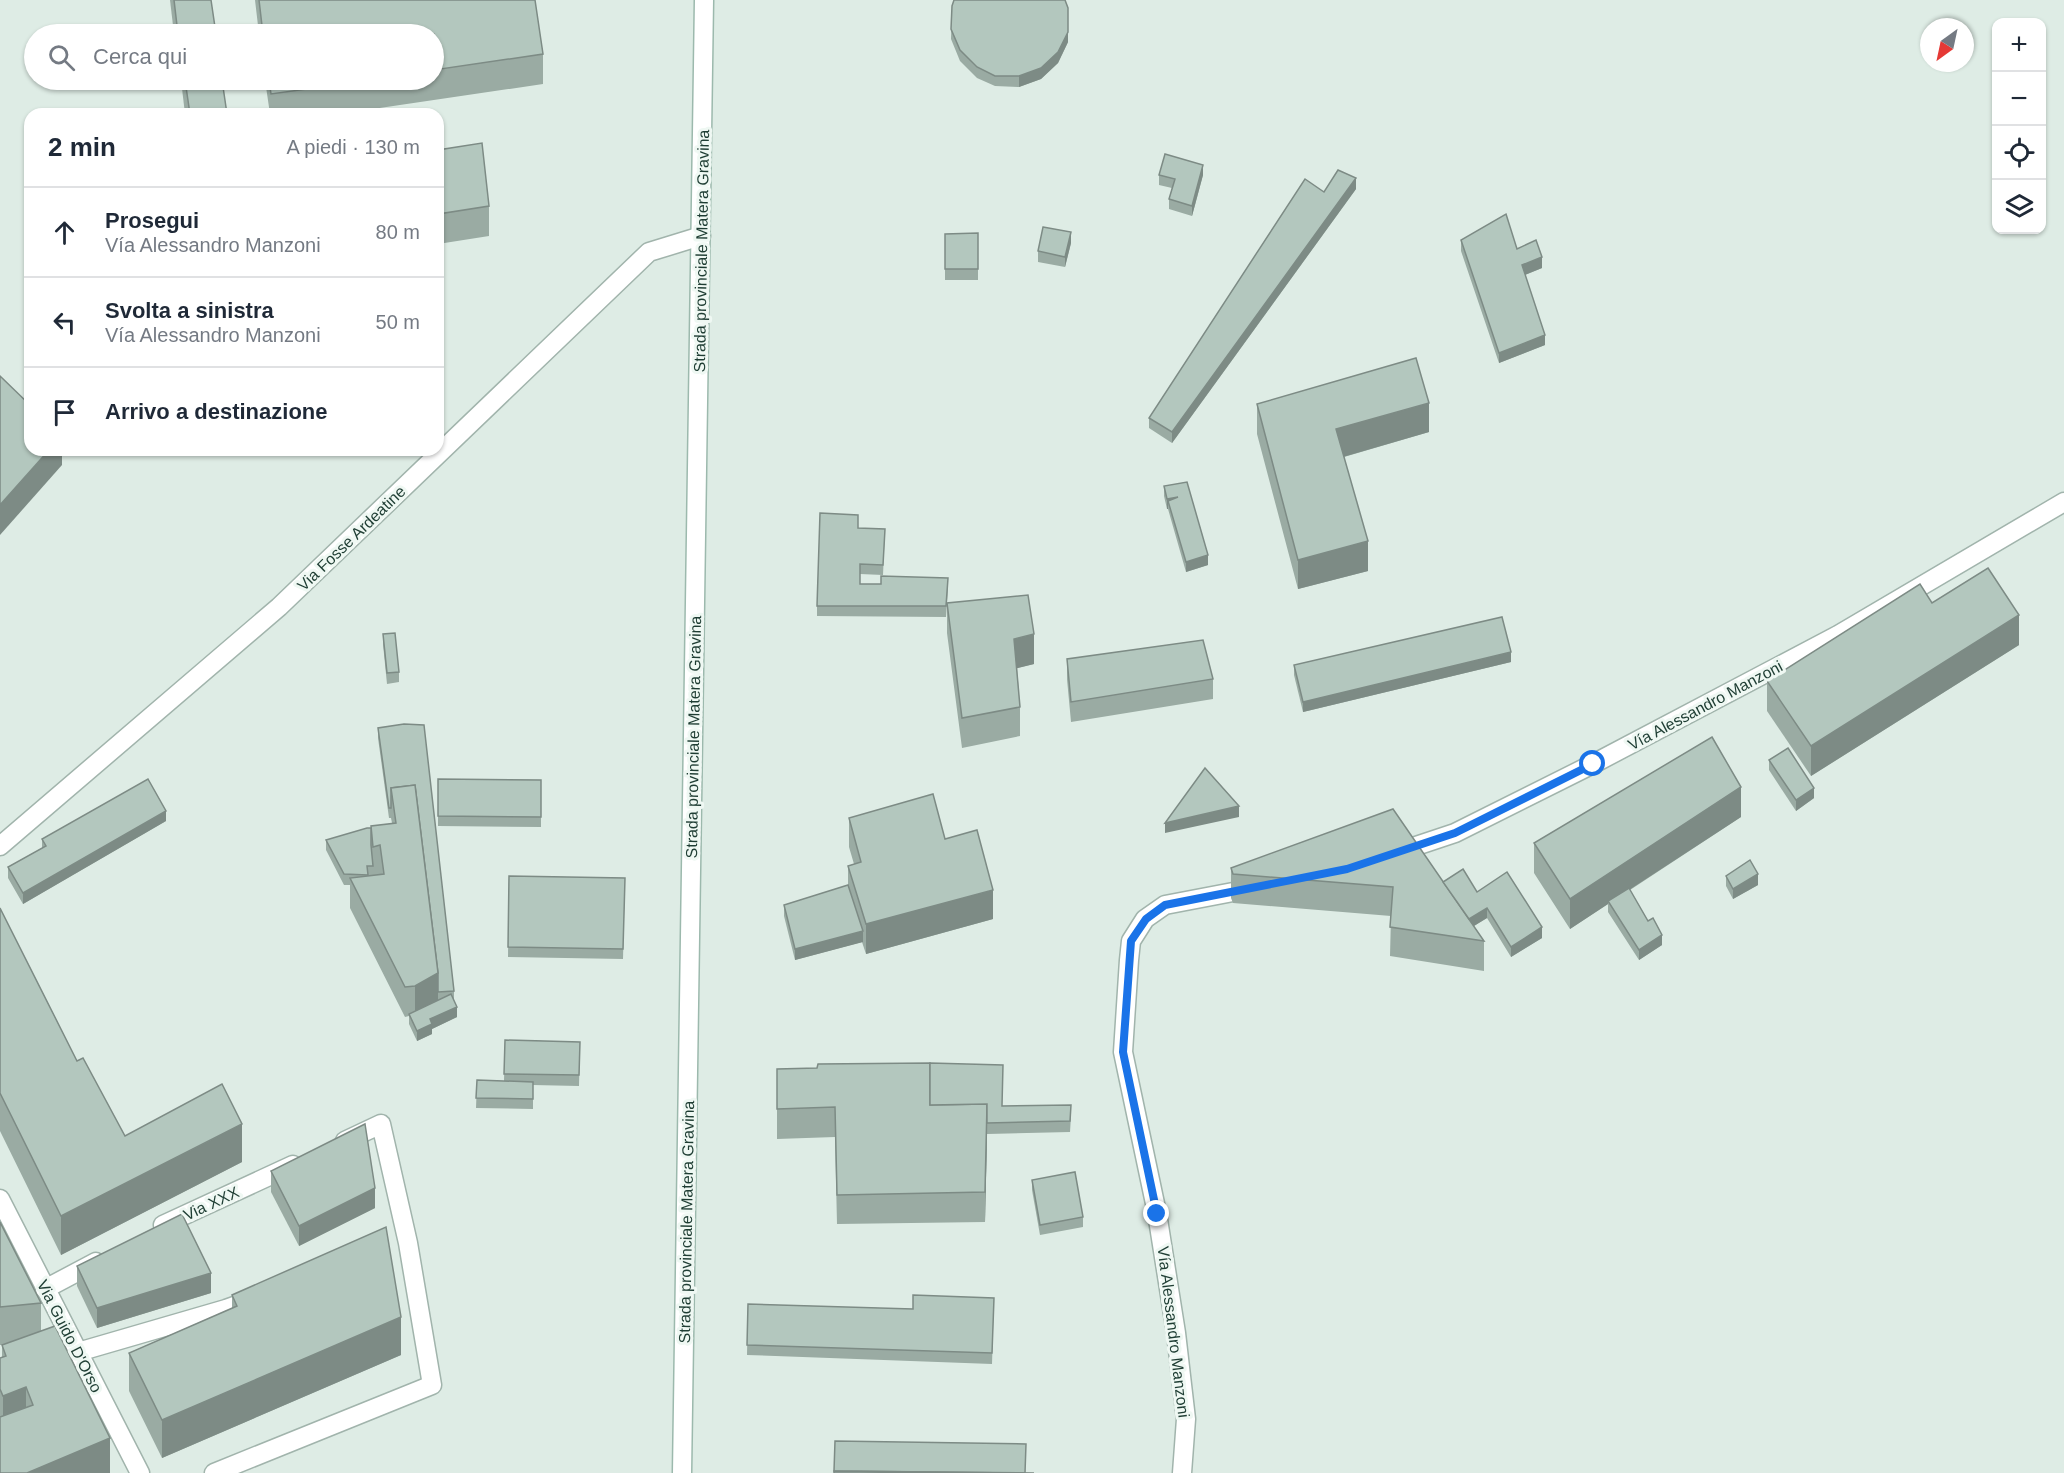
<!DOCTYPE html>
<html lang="it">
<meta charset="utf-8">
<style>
:root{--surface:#fff;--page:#f2f2f3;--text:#1f2937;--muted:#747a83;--line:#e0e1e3}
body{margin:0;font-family:Arial,sans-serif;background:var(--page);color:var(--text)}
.controls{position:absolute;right:18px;top:18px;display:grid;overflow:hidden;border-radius:12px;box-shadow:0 2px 4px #0004}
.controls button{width:54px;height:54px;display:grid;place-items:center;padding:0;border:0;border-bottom:2px solid var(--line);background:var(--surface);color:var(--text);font:30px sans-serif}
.compass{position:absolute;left:1920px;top:18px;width:54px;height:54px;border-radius:50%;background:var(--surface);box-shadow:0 2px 4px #0004;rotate:213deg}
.stop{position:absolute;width:18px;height:18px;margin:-14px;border:4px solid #1a73e8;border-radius:50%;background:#fff}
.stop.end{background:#1a73e8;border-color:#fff;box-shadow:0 2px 6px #0008}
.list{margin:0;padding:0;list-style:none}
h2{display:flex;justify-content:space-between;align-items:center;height:78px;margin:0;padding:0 24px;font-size:26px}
h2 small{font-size:20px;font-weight:400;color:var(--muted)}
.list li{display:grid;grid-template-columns:39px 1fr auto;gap:18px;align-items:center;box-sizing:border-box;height:90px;padding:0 24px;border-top:2px solid var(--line)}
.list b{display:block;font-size:22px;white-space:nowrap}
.list p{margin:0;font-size:20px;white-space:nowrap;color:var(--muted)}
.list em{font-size:20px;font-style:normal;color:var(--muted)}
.icon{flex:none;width:33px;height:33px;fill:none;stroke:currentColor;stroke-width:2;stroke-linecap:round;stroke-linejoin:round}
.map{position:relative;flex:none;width:2064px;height:1473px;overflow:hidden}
.search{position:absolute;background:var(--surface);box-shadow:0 2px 4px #0004;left:24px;top:24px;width:420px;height:66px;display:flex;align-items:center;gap:15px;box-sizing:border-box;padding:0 21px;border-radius:33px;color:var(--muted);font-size:22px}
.panel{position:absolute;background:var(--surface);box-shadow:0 2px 4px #0004;left:24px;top:108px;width:420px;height:348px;border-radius:18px}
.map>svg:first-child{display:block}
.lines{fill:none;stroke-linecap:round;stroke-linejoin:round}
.street-casing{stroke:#a1b4ac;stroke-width:21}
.secondary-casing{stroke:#9cb9ad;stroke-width:21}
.street{stroke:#fff;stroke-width:18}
.secondary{stroke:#fff;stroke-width:18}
.wall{fill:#9aaba3}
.shaded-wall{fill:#7d8b85}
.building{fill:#b3c7be;stroke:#7d8b85;stroke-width:1.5}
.route{stroke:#1a73e8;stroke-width:8}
.labels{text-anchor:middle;stroke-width:6;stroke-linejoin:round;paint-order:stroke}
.street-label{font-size:16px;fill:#1e3d33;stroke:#eff8f3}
</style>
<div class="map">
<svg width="2064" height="1473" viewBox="0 0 2064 1473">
<rect width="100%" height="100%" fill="#deece5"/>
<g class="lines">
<defs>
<g id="street">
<path d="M0 846 279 607 649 252 701 236"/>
<path d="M1395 853 1455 833 1593 764 1838 635 2064 502"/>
<path d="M0 1199 140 1473"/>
<path d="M163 1225 293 1165"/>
<path d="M45 1289 96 1262"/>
<path d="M78 1352 226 1309 254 1299"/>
<path d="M214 1473 432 1385 408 1243 381 1124 345 1141"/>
<path d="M1182 1473 1186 1419 1176 1333 1157 1213 1123 1052 1129 960 1131 941 1145 919 1165 905 1254 888"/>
</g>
<path id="secondary" d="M682 1473 704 0"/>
</defs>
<use href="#street" class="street-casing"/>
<use href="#secondary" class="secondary-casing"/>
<use href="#street" class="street"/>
<use href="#secondary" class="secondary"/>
</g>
<g class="wall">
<path d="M170 0H211L216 34H174Z"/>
<path d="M255 0H535L543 54V84L339 114H270L265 80H434V34H259Z"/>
<path d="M952 6 1068 42 1058 63 1041 79 1019 87 995 86 977 78 960 61 951 39Z"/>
<path d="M181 80H222L227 114H185Z"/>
<path d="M438 150 489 206V236L438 244Z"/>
<path d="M1159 175H1203L1192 216 1169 209V199L1172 188 1159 185Z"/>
<path d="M1356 189 1172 443 1149 428V418L1324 192Z"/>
<path d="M978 233V280H945V234Z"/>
<path d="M1461 240 1517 249 1542 268 1525 275 1545 345 1499 363 1461 251Z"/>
<path d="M1071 243 1065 267 1038 262V251Z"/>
<path d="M1257 404 1429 432 1344 457 1368 571 1298 589 1257 434Z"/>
<path d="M1164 486 1208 565 1186 572 1168 509H1167L1164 496Z"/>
<path d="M858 528 885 529 883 575 860 574V584L948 588 946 617 817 616V606Z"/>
<path d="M947 603 1034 664 1017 668 1020 707V736L962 748 947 633Z"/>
<path d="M1932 603 2019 645 1811 776 1767 711V681Z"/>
<path d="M383 634 399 672V682L387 684 383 644Z"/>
<path d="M1067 659 1213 679V699L1071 722 1067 679Z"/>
<path d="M1511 662 1303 712 1294 675V665Z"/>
<path d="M378 728 454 991V1002L457 1017 432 1029V1034L417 1041 409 1024V1016L405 1017 350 908V885H344L326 850V840L392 823 391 818H389L378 738Z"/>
<path d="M1769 760 1814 798 1796 811 1769 770Z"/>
<path d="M438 779 541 780V827L438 826Z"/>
<path d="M1741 817 1630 890 1662 945 1639 960 1608 912V904L1570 929 1534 873V843Z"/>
<path d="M849 818 945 839 993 919 866 954 862 942 795 960 784 916V905L848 885V866L854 864 849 847Z"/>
<path d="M166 821 23 904 8 878V867L42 848V839Z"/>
<path d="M1231 868 1443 882 1477 892 1542 938 1511 957 1487 918 1474 926 1484 941V971L1390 956 1391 916 1233 903 1231 898Z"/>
<path d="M509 876 625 878 623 959 508 957Z"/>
<path d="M1726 876 1758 885 1733 899 1726 886Z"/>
<path d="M0 908 77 1061 125 1136 242 1162 61 1255 0 1131Z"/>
<path d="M505 1040 580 1042 579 1086 533 1085V1109L476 1108 477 1080 504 1081Z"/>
<path d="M777 1069 1002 1106 1071 1116 1070 1132 987 1134 985 1222 837 1224 835 1137 777 1139Z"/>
<path d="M271 1171 375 1208 299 1246 271 1192Z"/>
<path d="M1032 1180 1083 1217V1227L1040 1235 1032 1190Z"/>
<path d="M0 1222 41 1303V1331L110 1473H0V1358H2V1345H4H0Z"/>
<path d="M77 1266 211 1293 97 1328 77 1286Z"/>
<path d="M232 1295 401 1355 162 1458 129 1391V1353L232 1308Z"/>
<path d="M994 1298 992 1364 747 1355 748 1304 913 1309Z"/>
</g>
<g class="shaded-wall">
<path d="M1068 8V42L1058 63 1041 79 1019 87V76Z"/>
<path d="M1203 165V175L1192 216V206Z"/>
<path d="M1356 178V189L1172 443V432Z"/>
<path d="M1071 232V243L1065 267V257Z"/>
<path d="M1542 257V268L1522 276V265Z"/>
<path d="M1545 335V345L1499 363V353Z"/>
<path d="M1429 403V432L1336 459V429Z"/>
<path d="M49 450H62V465L0 535V505Z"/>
<path d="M1178 497 1168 501V509H1167V499Z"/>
<path d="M1368 541V571L1298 589V560Z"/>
<path d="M1208 555V565L1186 572V562Z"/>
<path d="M2019 615V645L1811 776V746Z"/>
<path d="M1034 634V664L1014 669V639Z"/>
<path d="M1511 652V662L1303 712V702Z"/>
<path d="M1741 787V817L1609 903 1608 901V904L1570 929V899Z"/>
<path d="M1814 788V798L1796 811V800Z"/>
<path d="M1239 806V817L1165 833V823Z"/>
<path d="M166 811V821L23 904V893Z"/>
<path d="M1758 874V885L1733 899V889Z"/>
<path d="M993 890V919L866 954V924Z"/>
<path d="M1487 908V918L1459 935V925Z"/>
<path d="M1542 927V938L1511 957V947Z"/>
<path d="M863 931V942L795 960V949Z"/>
<path d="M1662 935V945L1639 960V950Z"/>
<path d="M438 973V1003L415 1016V986Z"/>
<path d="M457 1007V1017L432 1029V1034L417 1041V1031L430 1019Z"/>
<path d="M987 1104V1134L985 1222V1192Z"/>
<path d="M242 1124V1162L61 1255V1216Z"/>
<path d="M375 1188V1208L299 1246V1226Z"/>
<path d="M211 1273V1293L97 1328V1308Z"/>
<path d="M401 1317V1355L162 1458V1420Z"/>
<path d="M26 1387V1425L3 1434V1396Z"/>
<path d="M110 1438V1473H27Z"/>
</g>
<g class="building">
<path d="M174 0H211L216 34H178Z"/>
<path d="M259 0H535L543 54 434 70V34H263Z"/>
<path d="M954 0H1065L1068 8V32L1058 52 1041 68 1019 76H995L977 67 960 50 951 29 952 6Z"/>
<path d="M185 80H222L227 114H190Z"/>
<path d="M269 80H372L271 94Z"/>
<path d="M482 143 489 206 438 214V150Z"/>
<path d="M1165 154 1203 165 1192 206 1169 199 1175 179 1159 175Z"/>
<path d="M1338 170 1356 178 1172 432 1149 418 1305 179 1324 192Z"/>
<path d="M1506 214 1517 249 1536 240 1542 257 1522 265 1545 335 1499 353 1461 240Z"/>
<path d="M1043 227 1071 232 1065 257 1038 251Z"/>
<path d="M978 233V269H945V234Z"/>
<path d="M1416 358 1429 403 1336 429 1368 541 1298 560 1257 404Z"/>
<path d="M0 376 30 405V450H49L0 505Z"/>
<path d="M1187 482 1208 555 1186 562 1168 501 1178 497 1167 499 1164 486Z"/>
<path d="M820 513 858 515V528L885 529 883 565 860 564V584H881V576L948 578 946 606H817Z"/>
<path d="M1988 568 2019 615 1811 746 1767 681 1920 584 1932 603Z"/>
<path d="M1028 595 1034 634 1014 639 1020 707 962 718 947 603Z"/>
<path d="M1502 617 1511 652 1303 702 1294 665Z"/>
<path d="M395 633 399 672 387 673 383 634Z"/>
<path d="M1203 640 1213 679 1071 702 1067 659Z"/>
<path d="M404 724 424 725 454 991 438 992V973L415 785 391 788V808H389L378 728Z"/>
<path d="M1712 737 1741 787 1570 899 1534 843Z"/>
<path d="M1788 748 1814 788 1796 800 1769 760Z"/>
<path d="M1205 768 1239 806 1165 823Z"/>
<path d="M148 779 166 811 23 893 8 867 46 846 42 839Z"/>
<path d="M438 779 541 780V817L438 816Z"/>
<path d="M415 785 438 973 415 986 405 987 350 878 384 874 380 845 373 847 371 826 396 823 391 788Z"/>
<path d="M933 794 945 839 977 830 993 890 866 924 848 866 861 862 849 818Z"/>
<path d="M1393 809 1484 941 1390 927 1393 887 1233 874 1231 868Z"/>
<path d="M367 828H371V845L373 866H367L368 875 344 874 326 840Z"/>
<path d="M1750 860 1758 874 1733 889 1726 876Z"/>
<path d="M1463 869 1477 892 1507 872 1542 927 1511 947 1487 908 1469 919 1443 882Z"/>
<path d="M509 876 625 878 623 949 508 947Z"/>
<path d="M848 885 863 931 795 949 784 905Z"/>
<path d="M1629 888 1648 921 1653 918 1662 935 1639 950 1608 901Z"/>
<path d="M0 908 77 1061 83 1058 125 1136 222 1084 242 1124 61 1216 0 1093Z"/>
<path d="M451 994 457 1007 430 1019 432 1024 417 1031 409 1014Z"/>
<path d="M505 1040 580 1042 579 1075 504 1074Z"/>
<path d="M930 1063V1105L987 1104 985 1192 837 1195 835 1107 777 1109V1069L817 1068 818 1064Z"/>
<path d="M930 1063 1003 1065 1002 1106 1071 1105 1070 1121 987 1123V1104L930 1105Z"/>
<path d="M477 1080 533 1082V1099L476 1098Z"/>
<path d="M365 1124 375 1188 299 1226 271 1171Z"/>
<path d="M1075 1172 1083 1217 1040 1225 1032 1180Z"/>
<path d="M182 1214 211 1273 97 1308 77 1266Z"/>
<path d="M0 1222 41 1303 0 1307Z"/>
<path d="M386 1227 401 1317 162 1420 129 1353 237 1306 232 1295Z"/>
<path d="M913 1295 994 1298 992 1353 747 1345 748 1304 913 1309Z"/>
<path d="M55 1326 110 1438 27 1473H0V1417L33 1405 26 1387 3 1396 0 1389V1358L6 1356 2 1345Z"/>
<path d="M835 1441 1026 1444 1025 1473 834 1471Z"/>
<path d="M834 1471 1034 1473H834Z"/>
</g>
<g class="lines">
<path class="route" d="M1157 1214 1123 1052 1131 941 1146 919 1165 905 1347 869 1455 833 1593 764"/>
</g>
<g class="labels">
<g class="street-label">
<text transform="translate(701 251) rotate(-89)" y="6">Strada provinciale Matera Gravina</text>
<text transform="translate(351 538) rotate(-44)" y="6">Via Fosse Ardeatine</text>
<text transform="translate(1705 705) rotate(-28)" y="6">Vía Alessandro Manzoni</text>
<text transform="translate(693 737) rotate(-89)" y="6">Strada provinciale Matera Gravina</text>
<text transform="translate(211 1203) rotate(-25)" y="6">Via XXX</text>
<text transform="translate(686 1222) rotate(-89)" y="6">Strada provinciale Matera Gravina</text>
<text transform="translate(1174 1332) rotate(83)" y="6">Vía Alessandro Manzoni</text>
<text transform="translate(70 1336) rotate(63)" y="6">Via Guido D'Orso</text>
</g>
</g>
</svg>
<div class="controls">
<button>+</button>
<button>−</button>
<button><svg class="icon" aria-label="locate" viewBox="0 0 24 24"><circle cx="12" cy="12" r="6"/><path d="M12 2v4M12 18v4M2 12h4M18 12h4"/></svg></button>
<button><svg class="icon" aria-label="layers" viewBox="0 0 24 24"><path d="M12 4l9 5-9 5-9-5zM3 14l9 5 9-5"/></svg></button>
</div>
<svg class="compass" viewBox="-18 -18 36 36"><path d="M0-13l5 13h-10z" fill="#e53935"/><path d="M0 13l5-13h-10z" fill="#747a83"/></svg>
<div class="stop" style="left:1593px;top:764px"></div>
<div class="stop end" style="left:1157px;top:1214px"></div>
<div class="search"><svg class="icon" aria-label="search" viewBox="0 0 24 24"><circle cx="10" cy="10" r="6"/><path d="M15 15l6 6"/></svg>Cerca qui</div>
<section class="panel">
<h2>2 min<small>A piedi · 130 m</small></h2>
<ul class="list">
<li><svg class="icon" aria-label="ahead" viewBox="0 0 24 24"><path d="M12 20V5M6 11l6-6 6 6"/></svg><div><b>Prosegui</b><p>Vía Alessandro Manzoni</p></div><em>80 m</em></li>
<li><svg class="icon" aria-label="left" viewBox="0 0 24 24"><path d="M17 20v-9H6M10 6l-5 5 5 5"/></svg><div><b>Svolta a sinistra</b><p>Vía Alessandro Manzoni</p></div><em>50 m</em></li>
<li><svg class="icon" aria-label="arrive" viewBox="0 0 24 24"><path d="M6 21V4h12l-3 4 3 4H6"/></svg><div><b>Arrivo a destinazione</b></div></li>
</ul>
</section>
</div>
